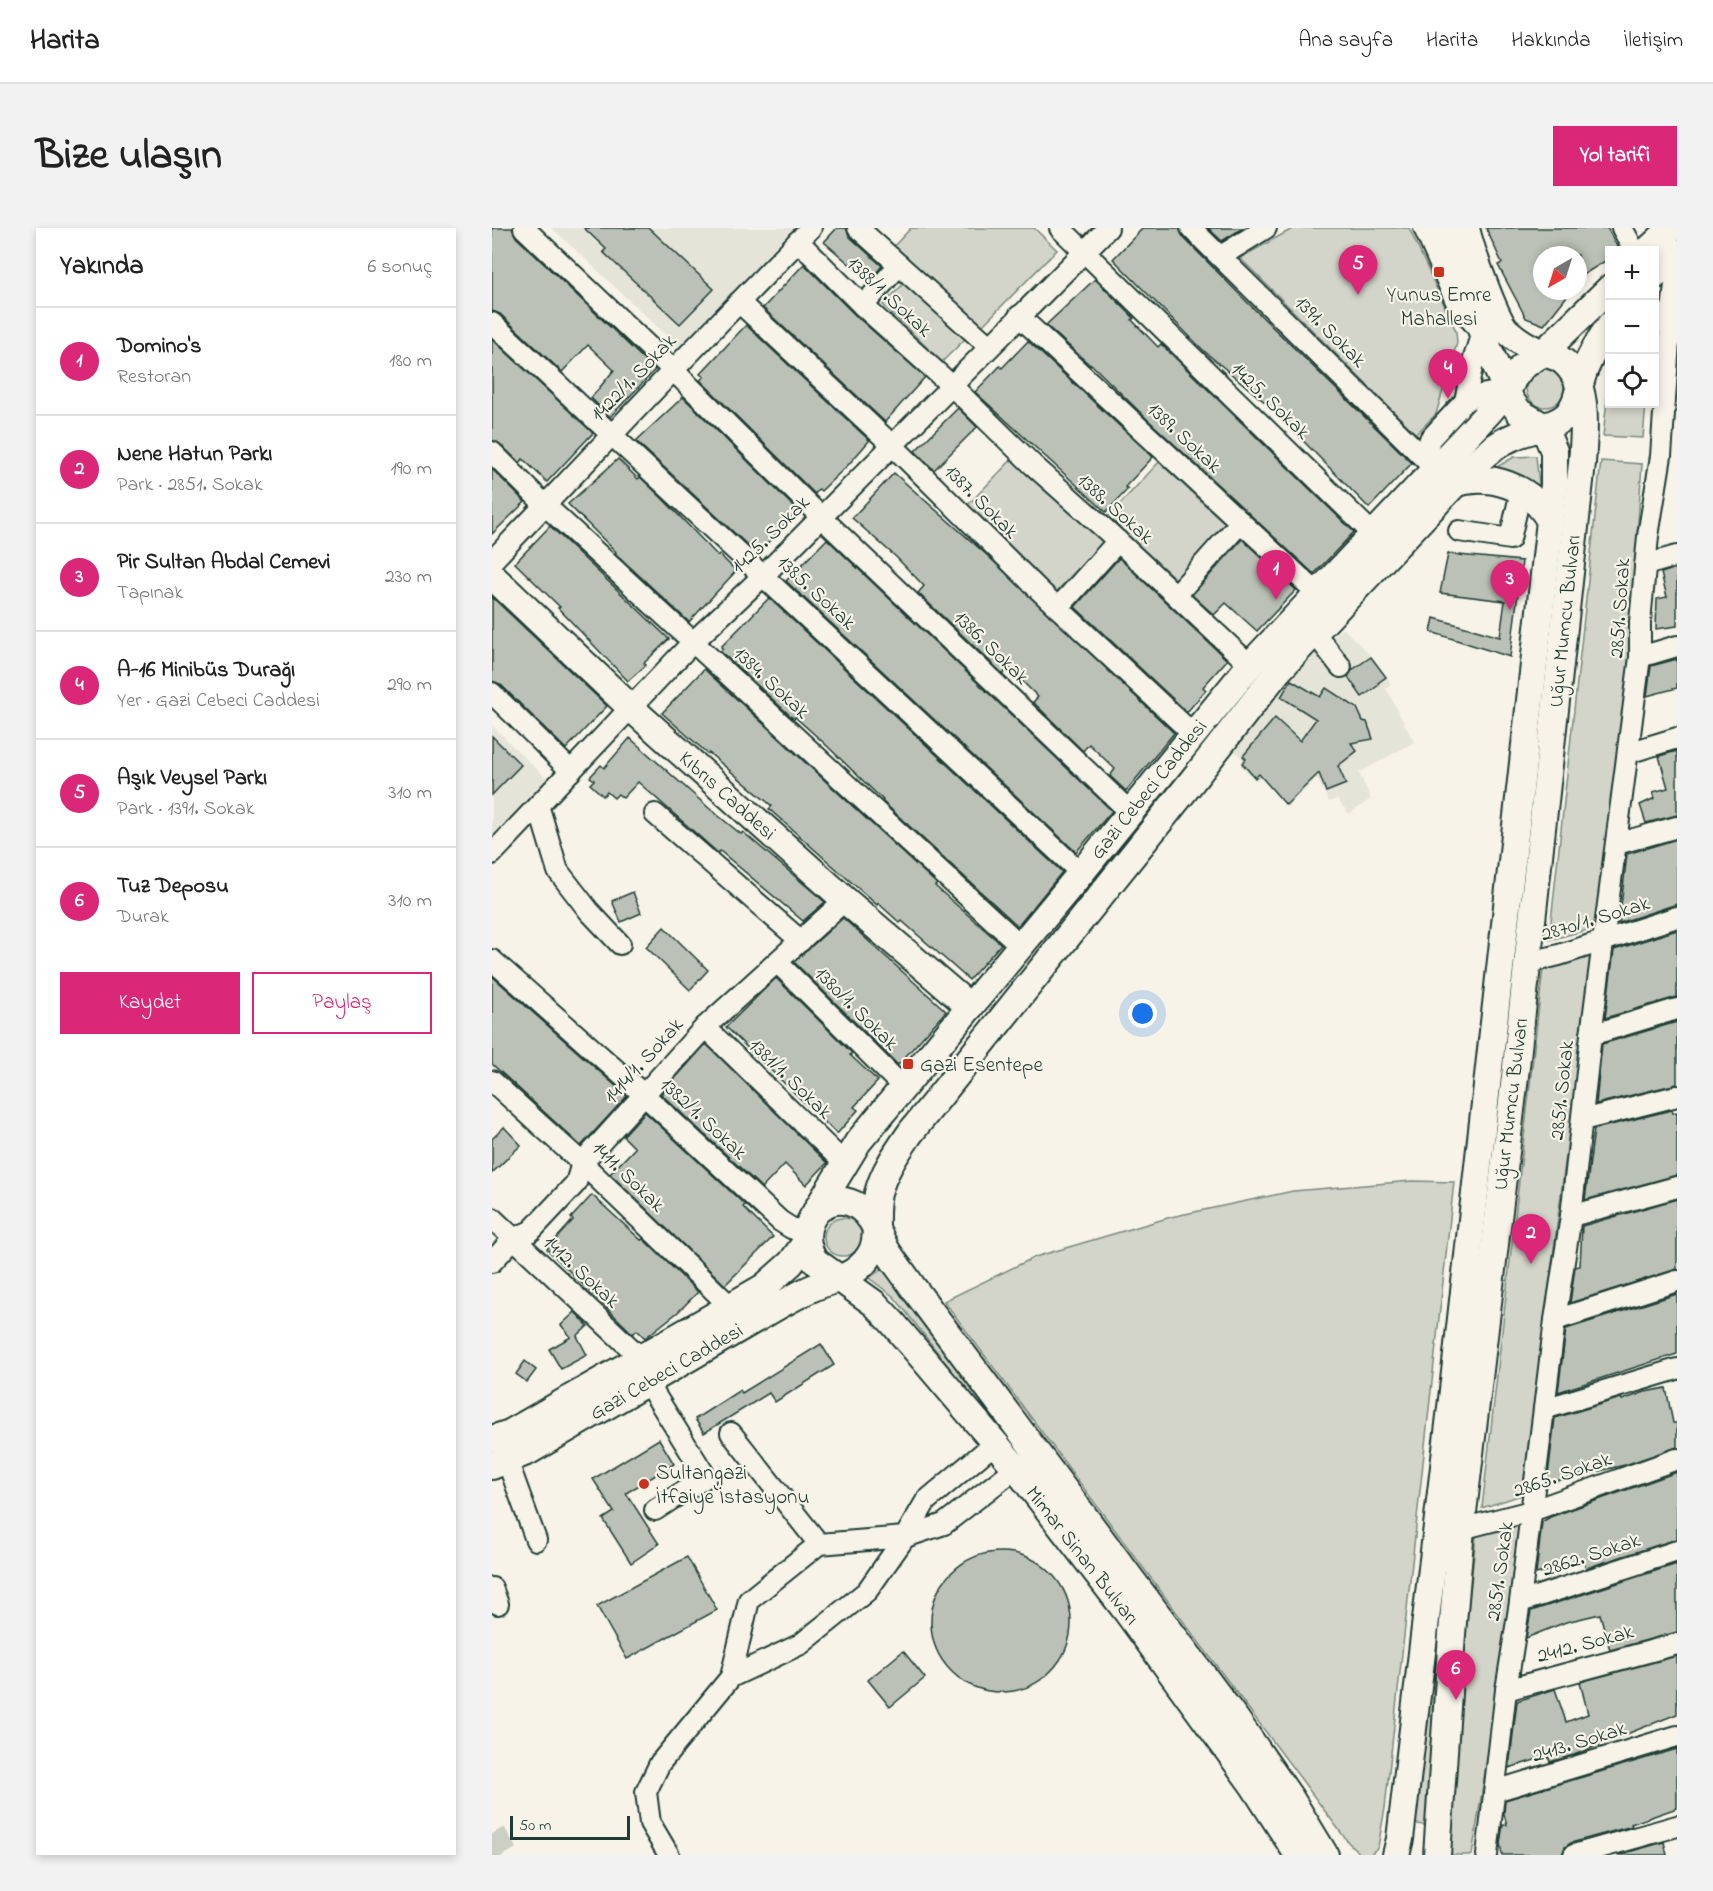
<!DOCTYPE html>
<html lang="tr">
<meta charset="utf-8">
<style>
:root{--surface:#fff;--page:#f2f2f2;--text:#222;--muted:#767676;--line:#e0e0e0;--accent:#db2777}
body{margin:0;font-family:"Indie Flower",sans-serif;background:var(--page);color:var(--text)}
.controls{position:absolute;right:18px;top:18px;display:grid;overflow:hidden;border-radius:0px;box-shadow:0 3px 9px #0003}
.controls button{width:54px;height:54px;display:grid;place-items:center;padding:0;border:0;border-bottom:2px solid var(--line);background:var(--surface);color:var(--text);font:30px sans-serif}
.compass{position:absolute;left:1041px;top:18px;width:54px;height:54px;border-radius:50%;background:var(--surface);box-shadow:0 3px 9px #0003;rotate:219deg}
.scale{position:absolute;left:18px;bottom:15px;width:120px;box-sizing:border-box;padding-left:6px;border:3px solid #1f3d34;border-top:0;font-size:16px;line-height:21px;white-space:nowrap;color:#1f3d34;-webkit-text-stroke:4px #f7f3e8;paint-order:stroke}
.you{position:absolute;left:651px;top:786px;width:21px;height:21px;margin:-15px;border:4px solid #fff;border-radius:50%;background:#1a73e8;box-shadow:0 0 0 9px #1a73e833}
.badge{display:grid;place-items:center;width:39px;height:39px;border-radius:50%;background:var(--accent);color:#fff;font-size:20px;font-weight:700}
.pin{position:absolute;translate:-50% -50px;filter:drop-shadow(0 2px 3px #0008)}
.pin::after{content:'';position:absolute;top:32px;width:21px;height:18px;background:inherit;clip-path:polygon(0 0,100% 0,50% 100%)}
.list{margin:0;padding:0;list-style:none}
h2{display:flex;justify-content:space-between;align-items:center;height:78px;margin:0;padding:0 24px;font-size:26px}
h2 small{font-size:20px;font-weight:400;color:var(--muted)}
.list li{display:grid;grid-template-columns:39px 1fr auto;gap:18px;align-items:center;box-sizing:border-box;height:108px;padding:0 24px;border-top:2px solid var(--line)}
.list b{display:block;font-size:22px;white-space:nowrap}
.list p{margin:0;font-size:20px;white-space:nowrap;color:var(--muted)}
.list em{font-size:20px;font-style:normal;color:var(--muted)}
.actions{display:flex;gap:12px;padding:18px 24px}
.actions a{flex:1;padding:14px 0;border:2px solid var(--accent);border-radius:0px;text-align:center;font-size:21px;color:var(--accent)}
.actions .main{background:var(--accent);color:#fff}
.icon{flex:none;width:33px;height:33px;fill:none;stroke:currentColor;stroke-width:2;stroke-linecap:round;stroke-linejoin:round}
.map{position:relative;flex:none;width:1185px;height:1627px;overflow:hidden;border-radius:0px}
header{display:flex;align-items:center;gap:36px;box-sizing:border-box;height:84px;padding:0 30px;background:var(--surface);border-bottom:2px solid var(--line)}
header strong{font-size:28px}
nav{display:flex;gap:33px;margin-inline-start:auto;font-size:21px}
.intro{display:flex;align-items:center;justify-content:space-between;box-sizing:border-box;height:144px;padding:0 36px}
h1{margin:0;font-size:42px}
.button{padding:15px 27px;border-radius:0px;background:var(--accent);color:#fff;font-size:21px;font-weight:700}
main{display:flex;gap:36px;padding:0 36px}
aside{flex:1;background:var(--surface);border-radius:0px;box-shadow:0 3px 9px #0003}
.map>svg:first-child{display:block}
.built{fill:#e5e4d9}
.green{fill:#d3d5ca;stroke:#79897f;stroke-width:1.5}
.building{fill:#bbc1b6;stroke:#1f3d34;stroke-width:1.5}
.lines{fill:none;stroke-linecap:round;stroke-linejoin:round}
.highway-tunnel{stroke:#cccfc4;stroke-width:28;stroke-dasharray:28 14;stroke-linecap:butt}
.minor-casing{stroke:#1f3d34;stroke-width:24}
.major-casing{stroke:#1f3d34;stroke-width:30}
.minor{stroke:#f7f3e8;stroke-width:20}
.major{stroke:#f7f3e8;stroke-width:26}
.poi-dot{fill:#c8321e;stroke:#f7f3e8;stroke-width:2}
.labels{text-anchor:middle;stroke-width:4.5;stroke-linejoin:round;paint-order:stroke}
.poi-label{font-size:21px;fill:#1f3d34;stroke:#f7f3e8;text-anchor:start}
.street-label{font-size:21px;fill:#1f3d34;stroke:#f7f3e8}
</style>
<header>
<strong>Harita</strong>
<nav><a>Ana sayfa</a><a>Harita</a><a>Hakkında</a><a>İletişim</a></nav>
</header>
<div class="intro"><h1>Bize ulaşın</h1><a class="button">Yol tarifi</a></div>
<main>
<aside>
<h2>Yakında<small>6 sonuç</small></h2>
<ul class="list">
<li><span class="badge">1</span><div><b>Domino's</b><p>Restoran</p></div><em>180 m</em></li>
<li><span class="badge">2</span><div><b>Nene Hatun Parkı</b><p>Park · 2851. Sokak</p></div><em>190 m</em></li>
<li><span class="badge">3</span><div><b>Pir Sultan Abdal Cemevi</b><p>Tapınak</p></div><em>230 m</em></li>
<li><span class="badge">4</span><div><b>A-16 Minibüs Durağı</b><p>Yer · Gazi Cebeci Caddesi</p></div><em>290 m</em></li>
<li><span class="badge">5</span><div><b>Aşık Veysel Parkı</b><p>Park · 1391. Sokak</p></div><em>310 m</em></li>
<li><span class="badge">6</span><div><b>Tuz Deposu</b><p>Durak</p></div><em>310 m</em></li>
</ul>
<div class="actions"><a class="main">Kaydet</a><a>Paylaş</a></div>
</aside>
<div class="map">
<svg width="1185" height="1627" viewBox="0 0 1185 1627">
<rect width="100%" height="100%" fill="#f7f3e8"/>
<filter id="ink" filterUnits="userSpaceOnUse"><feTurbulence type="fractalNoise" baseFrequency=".0167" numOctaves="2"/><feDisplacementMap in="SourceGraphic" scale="12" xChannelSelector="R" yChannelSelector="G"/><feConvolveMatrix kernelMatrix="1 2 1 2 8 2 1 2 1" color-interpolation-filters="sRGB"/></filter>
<g filter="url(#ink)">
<g class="built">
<path d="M60 0H301L188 120Z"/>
<path d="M851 400 881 430 896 450 899 457 894 460 922 514 867 545 879 571 857 586 845 571 837 574 825 550 795 579 768 550 763 552 748 537 751 531 742 522 797 450Z"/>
<path d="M0 498 55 551 0 608Z"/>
</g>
<g class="green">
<path d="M419 0H542L565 22 489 99 402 18Z"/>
<path d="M802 0H917L964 103 965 115 944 186 924 206 748 30Z"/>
<path d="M414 53 474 110 450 134 391 77Z"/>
<circle cx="1053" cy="160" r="19"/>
<path d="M1117 153 1118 176H1154L1151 210 1111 208Z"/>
<path d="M525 226 614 311 561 367 471 282Z"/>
<path d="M1044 228 1047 257 1003 240 1022 229Z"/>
<path d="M1109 233 1150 236 1129 543 1107 699 1057 712Z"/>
<path d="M667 234 738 300 688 355 616 289Z"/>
<path d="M1100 727 1030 1267 990 1280 1051 741Z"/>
<path d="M920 953 962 954 893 1580 886 1619 878 1627H869L856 1614 452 1073 543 1029 679 989 801 963Z"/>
<circle cx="351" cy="1009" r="19"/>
<path d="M392 1037 414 1074 569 1277 499 1193 411 1080 402 1069 377 1050 386 1044Z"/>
<path d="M1025 1292 1032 1297 980 1627H955L968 1458 984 1308Z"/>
<path d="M949 1349 955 1350 936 1598 921 1595Z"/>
</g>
<g class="building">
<path d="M0 0H20L24 9 163 142 118 189 99 170 122 142 96 117 70 144 8 86 0 83Z"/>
<path d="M92 0H157L222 61 188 96 111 24 114 21Z"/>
<path d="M345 0H354L358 9 390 38 377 53 332 14Z"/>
<path d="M651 0H687L691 9 755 74 920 235 877 280 775 176 712 123 621 31Z"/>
<path d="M716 0H751L730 13Z"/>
<path d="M994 0H1115L1127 22H1118V30L1086 50V27H1050V63H1079L1052 97 1034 90 1006 37 1010 35Z"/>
<path d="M312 36 363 87 433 149 393 194 271 80Z"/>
<path d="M603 51 642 90 640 92 666 119 669 116 862 304 822 346 655 191 599 136 598 137 554 97Z"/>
<path d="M254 97 377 212V213L357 236 329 263 327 261 323 266 208 152 212 149 208 146Z"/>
<path d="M0 111 101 205 55 254 31 231 28 235 8 216 0 212Z"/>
<path d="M536 113 661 229 633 259 636 261 614 284 483 164 508 138 510 140Z"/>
<path d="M191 169 306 283 265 326 144 213Z"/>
<path d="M466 180 485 199 442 242 423 223Z"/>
<path d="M126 231 146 251 148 249 170 270 226 328 227 326 244 343 197 394 123 325 124 324 76 276Z"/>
<path d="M0 241 33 274 0 306Z"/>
<path d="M402 245 496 328 682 505 634 563 618 548 623 541 597 516 591 523 541 474 546 469 517 440 511 446 426 365 432 358 404 329 360 290Z"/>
<path d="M58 298 177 411 152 435 154 437 136 453 66 380 68 379 23 335Z"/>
<path d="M335 311 620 583 584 624 294 353Z"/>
<path d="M750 311 804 362 765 403 734 375 722 387 700 367Z"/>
<path d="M956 326 1030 333 1018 429 939 404 942 390 1008 409 1013 373 948 365Z"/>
<path d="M627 330 735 432 711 459 714 462 695 484 583 379Z"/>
<path d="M1185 340V398L1164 401 1165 371 1175 369 1169 345Z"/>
<path d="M0 369 115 478 74 521 8 456 0 453Z"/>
<path d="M277 370 570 644 526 698 390 573 391 572 332 515 303 489 302 491 228 423 231 421 229 419Z"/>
<path d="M879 429 894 449 886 455 887 457 870 469 856 449 860 442Z"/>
<path d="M1185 431V460L1155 468 1159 438Z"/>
<path d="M212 441 445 656 443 658 509 716 477 752 410 693 408 695 386 675 385 677 277 581 280 578 217 525 216 526 170 485Z"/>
<path d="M799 452 828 469 834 460 865 480 871 493 875 494 881 511 859 515 865 523 846 538 854 556 834 564 827 545 794 577 767 546 763 550 750 535 754 531 751 528 783 490 808 513 824 491 789 469Z"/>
<path d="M0 508 29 537 0 567Z"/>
<path d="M138 510 218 581 249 606 251 604 333 674 311 693 228 623 226 625 146 554 131 570 126 566 122 570 115 564 111 568 98 556 102 552 98 549 109 537 112 540Z"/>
<path d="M1185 523V587L1154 595 1148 577 1163 570 1161 564 1176 560 1167 528Z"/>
<path d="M1185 611V676L1127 695 1135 626Z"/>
<path d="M141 664 149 685 129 694 120 673Z"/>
<path d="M351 690 454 783 406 837 302 734Z"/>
<path d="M172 699 216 742 198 762 154 719Z"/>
<path d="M1185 702V769L1113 790 1122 722Z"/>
<path d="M0 748 135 868 89 918 0 836Z"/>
<path d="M284 750 360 825 358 827 386 853 362 879 366 882 345 906 234 799Z"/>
<path d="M1185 794V856L1104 876 1110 816Z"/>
<path d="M214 816 335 935 314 957 293 936 270 960 169 866Z"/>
<path d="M1180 882 1181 885 1185 884V947L1093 972 1102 901Z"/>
<path d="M153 884 253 977 251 979 281 1009 233 1057 118 946 143 920 131 908Z"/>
<path d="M12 899 29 917 0 945V911Z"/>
<path d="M100 967 149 1012 151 1011 206 1064 186 1084 153 1110 145 1102 141 1106 55 1021 81 992 79 990Z"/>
<path d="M1185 971V1041L1078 1075 1083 1039 1088 1038 1090 998Z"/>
<path d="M1185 1066V1126L1066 1164 1074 1101Z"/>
<path d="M83 1084 96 1098 85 1108 95 1127 69 1141 57 1121 79 1109 69 1097Z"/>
<path d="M329 1116 342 1137 283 1174 277 1165 212 1205 203 1191 248 1162 250 1165Z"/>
<path d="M33 1133 44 1142 35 1154 24 1146Z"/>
<path d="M1174 1160 1181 1195H1185V1219L1133 1237 1055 1255 1063 1190 1129 1170 1130 1172 1153 1164Z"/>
<path d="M167 1211 182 1236 134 1265 167 1316 139 1335 111 1291 122 1284 101 1251Z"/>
<path d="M1185 1244V1311L1094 1340 1092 1334 1044 1346 1050 1294 1058 1289Z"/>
<circle cx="509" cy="1394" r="70"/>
<path d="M195 1329 225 1382 135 1431 105 1378Z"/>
<path d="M1185 1336V1404L1118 1422 1108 1386 1074 1394 1034 1410 1039 1383Z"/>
<path d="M411 1423 433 1450 398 1479 376 1452Z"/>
<path d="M1185 1428V1486L1082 1527 1058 1534 1056 1528 1017 1540 1025 1473 1063 1461 1074 1494 1096 1486 1088 1454Z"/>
<path d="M1185 1521V1580L1139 1596 1140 1598 1079 1615 1073 1619 1070 1627H1010L1008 1615 1011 1597H1015L1012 1586 1013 1572Z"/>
<path d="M1172 1614 1175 1627H1126Z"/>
</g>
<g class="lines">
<path class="highway-tunnel" d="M0 1606 12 1627"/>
<defs>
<g id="minor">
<path d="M32 0 181 142 329 289 637 583"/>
<path d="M366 0 497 118"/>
<path d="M568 0 881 306"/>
<path d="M699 0 944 242"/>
<path d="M932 0 966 78 990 104 982 130 973 173 938 211 935 221V233"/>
<path d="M1130 0 1142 22"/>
<path d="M306 13 371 78 459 157 541 237 614 302 758 437"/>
<path d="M729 28 774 0"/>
<path d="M247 74 400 217 549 364 701 506"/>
<path d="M371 78 407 37"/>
<path d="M1162 82 1178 100"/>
<path d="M527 88 825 365"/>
<path d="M0 95 589 645"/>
<path d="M973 173 983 168 1016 162"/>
<path d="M0 224 53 277 529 718"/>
<path d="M967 303 1018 311 1029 263"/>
<path d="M0 333 191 132 319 0"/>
<path d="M1153 337 1185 328"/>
<path d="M684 367 749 294"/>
<path d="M566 380 626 313"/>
<path d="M822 404 849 439"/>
<path d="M1148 429 1185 418"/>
<path d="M0 465 79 543"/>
<path d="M1136 525 1185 510"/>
<path d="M46 577 66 643 97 683 128 716"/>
<path d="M163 586 309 713"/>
<path d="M1124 616 1185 599"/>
<path d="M0 626 201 414 272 347 616 0"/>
<path d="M0 732 151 866 288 993 299 1000 314 1005"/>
<path d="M286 735 411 859"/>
<path d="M1034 735 1067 727 1185 689"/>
<path d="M213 799 352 935"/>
<path d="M1099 807 1185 781"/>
<path d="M0 853 90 935 239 1079"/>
<path d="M1090 892 1185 868"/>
<path d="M1079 988 1185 959"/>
<path d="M0 990 149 1130"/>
<path d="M0 1034 21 1011 39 1003 84 955 90 935 213 799 353 672"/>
<path d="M1063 1092 1185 1053"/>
<path d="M155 1154 214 1249 163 1282"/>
<path d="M1052 1181 1185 1141"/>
<path d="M239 1205 327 1316"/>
<path d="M15 1232 44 1312"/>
<path d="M969 1301 1039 1283 1185 1231"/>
<path d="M0 1360 6 1376"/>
<path d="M1028 1374 1185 1323"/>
<path d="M239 1449 257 1372 327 1316 413 1309 452 1296 524 1240"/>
<path d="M1014 1462 1185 1416"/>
<path d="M1003 1563 1185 1508"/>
<path d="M177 1627 158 1595 154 1564 168 1535 239 1449 309 1416 375 1363 413 1309 434 1273 503 1215"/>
<path d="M995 1627 1014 1462 1028 1374 1063 1092 1079 988 1099 807 1148 429V394L1156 308 1169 228 1178 100 1185 39"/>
<path d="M1082 1627 1185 1598"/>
</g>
<g id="major">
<path d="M953 0 962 31 997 122 1018 171 1027 184 1051 198"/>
<path d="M1156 22 1180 0"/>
<path d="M1162 48 1185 25"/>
<path d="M961 256C998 244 1039 258 1058 293"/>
<path d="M0 348 138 479 353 672 478 779"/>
<path d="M324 983 366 914 589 645 758 437 997 184 1016 162 1021 151 1030 139 1051 125 1118 60"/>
<path d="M0 1211 18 1205 272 1059 299 1035 314 1014"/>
<path d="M0 1238 37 1223 286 1078C298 1072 310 1064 323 1059 335 1054 350 1051 361 1044 395 1021 379 998 386 965 392 942 406 923 419 904L697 557 786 443 975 243C990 229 1003 216 1023 208 1039 201 1061 199 1074 188 1087 175 1086 157 1093 141 1099 126 1108 111 1118 97"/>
<path d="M806 1627 761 1557 635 1384 524 1240 400 1094 383 1076 323 1033C299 997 335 957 367 979 381 989 386 1006 394 1021 402 1034 412 1046 420 1058L743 1490 799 1571 833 1627"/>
<path d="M904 1627 908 1611 960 1171 1062 257V223L1051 198"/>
<path d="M945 1627 960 1406 969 1301 1022 857 1090 235C1092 204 1099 152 1068 131 1063 128 1056 127 1051 125 1038 120 1025 112 1015 103 1003 91 978 19 974 0"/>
</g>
</defs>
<use href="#minor" class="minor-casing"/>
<use href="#major" class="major-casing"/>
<use href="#minor" class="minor"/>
<use href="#major" class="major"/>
</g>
</g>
<g class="poi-dot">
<rect x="941" y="38" width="12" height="12" rx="3"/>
<rect x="410" y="830" width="12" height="12" rx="3"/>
<circle cx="152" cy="1256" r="6"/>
</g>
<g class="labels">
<g class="poi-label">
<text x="947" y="73" text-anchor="middle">Yunus Emre<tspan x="947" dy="24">Mahallesi</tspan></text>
<text x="428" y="843">Gazi Esentepe</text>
<text x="164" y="1251">Sultangazi<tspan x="164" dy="24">İtfaiye İstasyonu</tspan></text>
</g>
<g class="street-label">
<text transform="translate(398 68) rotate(43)" y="7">1388/1 .Sokak</text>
<text transform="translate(839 103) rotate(45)" y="7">1391. Sokak</text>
<text transform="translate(141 149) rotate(-46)" y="7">1422/1. Sokak</text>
<text transform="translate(779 172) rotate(44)" y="7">1425. Sokak</text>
<text transform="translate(693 209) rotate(43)" y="7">1389. Sokak</text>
<text transform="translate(490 273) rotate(45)" y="7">1387. Sokak</text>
<text transform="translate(624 280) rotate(42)" y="7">1388. Sokak</text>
<text transform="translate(278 306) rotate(-45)" y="7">1425. Sokak</text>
<text transform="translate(325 364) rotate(43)" y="7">1385. Sokak</text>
<text transform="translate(1127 380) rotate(-86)" y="7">2851. Sokak</text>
<text transform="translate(1072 393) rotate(-84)" y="7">Uğur Mumcu Bulvarı</text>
<text transform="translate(500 419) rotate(44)" y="7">1386. Sokak</text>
<text transform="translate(280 454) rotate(43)" y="7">1384. Sokak</text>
<text transform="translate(656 561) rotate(-51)" y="7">Gazi Cebeci Caddesi</text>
<text transform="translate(236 567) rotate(42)" y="7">Kıbrıs Caddesi</text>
<text transform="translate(1103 690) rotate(-17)" y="7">2870/1. Sokak</text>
<text transform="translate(365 780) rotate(45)" y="7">1380/1. Sokak</text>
<text transform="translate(151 832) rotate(-48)" y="7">1414/1. Sokak</text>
<text transform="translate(299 850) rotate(44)" y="7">1381/1. Sokak</text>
<text transform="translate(1069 862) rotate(-84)" y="7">2851. Sokak</text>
<text transform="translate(1018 876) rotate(-83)" y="7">Uğur Mumcu Bulvarı</text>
<text transform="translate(212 890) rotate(43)" y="7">1382/1. Sokak</text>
<text transform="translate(137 948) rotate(44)" y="7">1411. Sokak</text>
<text transform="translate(90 1043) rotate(43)" y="7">1412. Sokak</text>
<text transform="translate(174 1143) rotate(-30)" y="7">Gazi Cebeci Caddesi</text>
<text transform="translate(1070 1246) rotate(-19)" y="7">2865. Sokak</text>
<text transform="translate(1099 1326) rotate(-18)" y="7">2862. Sokak</text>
<text transform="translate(591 1327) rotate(52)" y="7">Mimar Sinan Bulvarı</text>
<text transform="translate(1007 1343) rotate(-82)" y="7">2851. Sokak</text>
<text transform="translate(1093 1415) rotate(-15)" y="7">2412. Sokak</text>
<text transform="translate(1087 1513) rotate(-17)" y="7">2413. Sokak</text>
</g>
</g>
</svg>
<div class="controls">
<button>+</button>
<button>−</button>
<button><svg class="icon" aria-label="locate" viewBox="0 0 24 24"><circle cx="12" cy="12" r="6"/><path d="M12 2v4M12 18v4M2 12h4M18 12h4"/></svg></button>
</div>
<svg class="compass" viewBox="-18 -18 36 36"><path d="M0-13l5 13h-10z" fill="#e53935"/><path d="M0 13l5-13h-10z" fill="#767676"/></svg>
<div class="scale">50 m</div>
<div class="you"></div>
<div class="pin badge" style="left:784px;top:372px">1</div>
<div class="pin badge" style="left:1039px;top:1036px">2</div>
<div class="pin badge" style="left:1018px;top:382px">3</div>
<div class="pin badge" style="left:956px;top:171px">4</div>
<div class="pin badge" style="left:866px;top:67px">5</div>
<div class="pin badge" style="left:964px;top:1472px">6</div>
</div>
</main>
